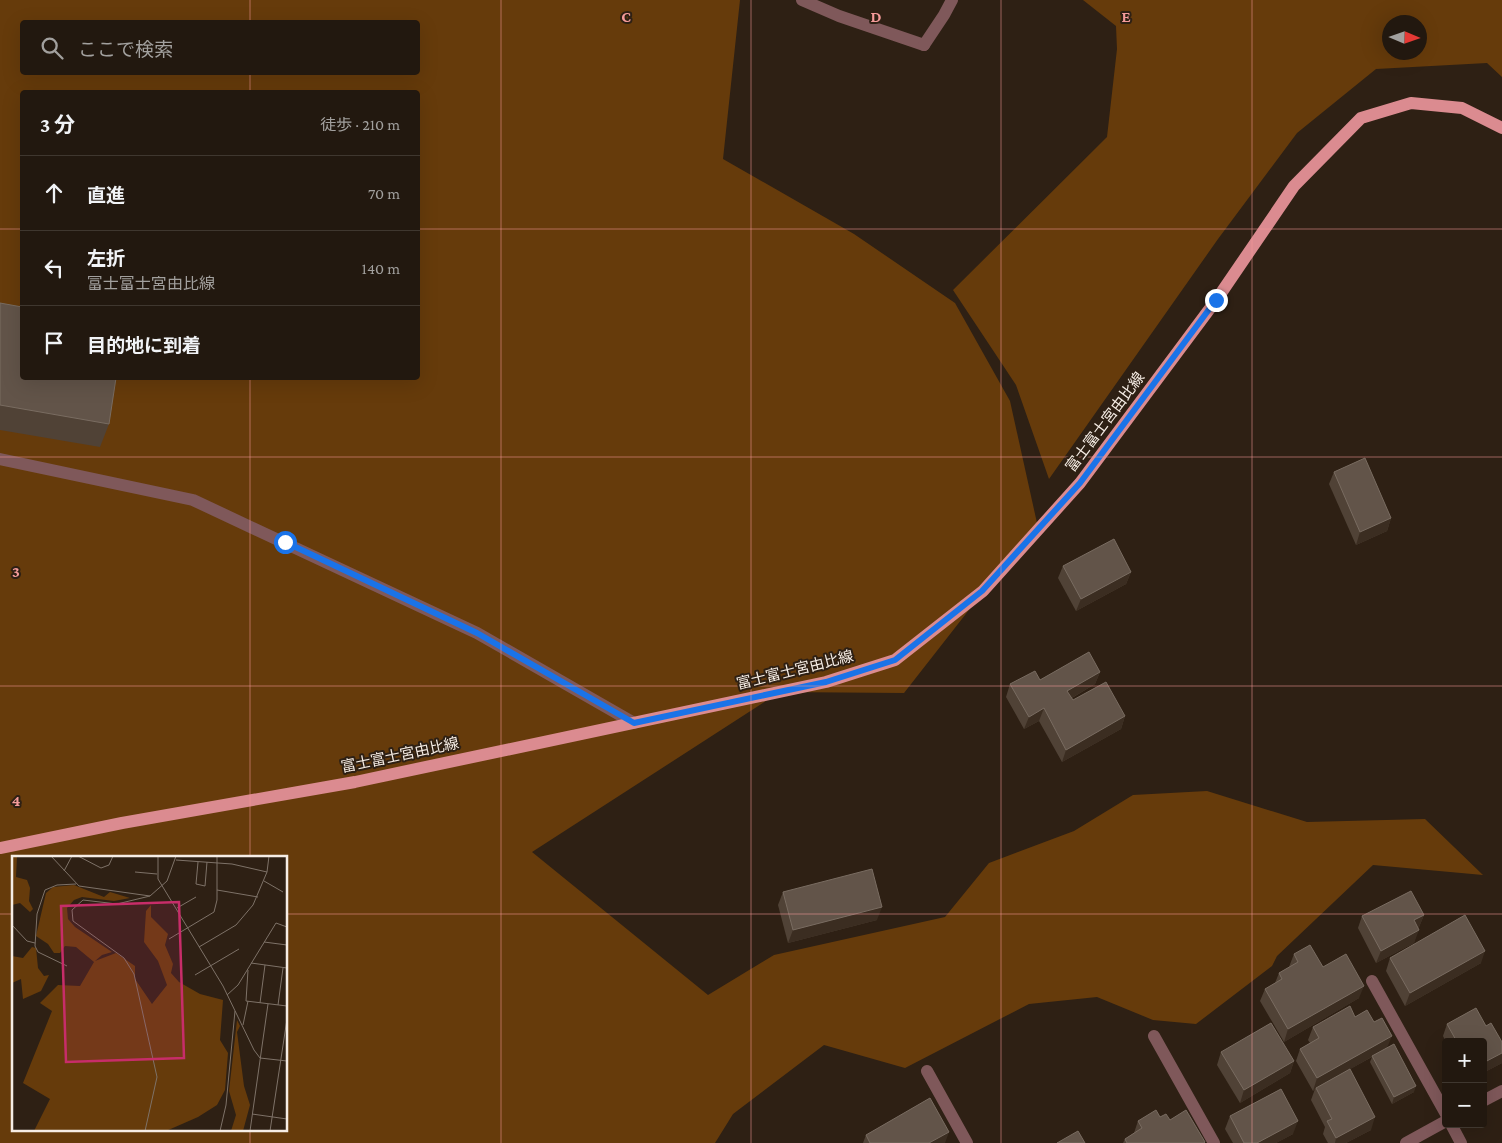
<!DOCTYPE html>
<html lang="ja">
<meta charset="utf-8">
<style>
:root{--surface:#22180f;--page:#2e251d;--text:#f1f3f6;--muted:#a2a09e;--line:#3f372f}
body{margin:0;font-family:"Crimson Pro","Noto Sans JP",serif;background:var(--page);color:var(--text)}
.controls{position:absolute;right:15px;bottom:15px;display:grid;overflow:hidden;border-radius:5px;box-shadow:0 5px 20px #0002}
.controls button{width:45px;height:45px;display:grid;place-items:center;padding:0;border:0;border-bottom:1px solid var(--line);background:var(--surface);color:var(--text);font:25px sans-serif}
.compass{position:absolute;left:1382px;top:15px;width:45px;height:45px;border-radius:50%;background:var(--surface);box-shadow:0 5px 20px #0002;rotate:92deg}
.stop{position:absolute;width:15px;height:15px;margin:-11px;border:4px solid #1a73e8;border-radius:50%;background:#fff}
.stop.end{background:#1a73e8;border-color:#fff;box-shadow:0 1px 5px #0008}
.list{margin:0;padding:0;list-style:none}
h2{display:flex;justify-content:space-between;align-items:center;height:65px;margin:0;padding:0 20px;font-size:21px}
h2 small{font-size:16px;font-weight:400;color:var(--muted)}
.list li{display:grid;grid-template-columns:32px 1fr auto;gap:15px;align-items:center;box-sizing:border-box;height:75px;padding:0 20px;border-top:1px solid var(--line)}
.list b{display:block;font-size:19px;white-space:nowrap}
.list p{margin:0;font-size:16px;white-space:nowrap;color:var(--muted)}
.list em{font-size:16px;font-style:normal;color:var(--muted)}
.icon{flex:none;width:28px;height:28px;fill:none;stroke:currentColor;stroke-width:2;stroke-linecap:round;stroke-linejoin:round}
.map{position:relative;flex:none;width:1502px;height:1143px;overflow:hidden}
.search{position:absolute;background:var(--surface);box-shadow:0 5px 20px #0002;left:20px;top:20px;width:400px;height:55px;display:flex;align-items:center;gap:12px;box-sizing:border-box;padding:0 18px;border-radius:5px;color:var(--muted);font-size:19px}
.panel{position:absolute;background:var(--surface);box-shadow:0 5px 20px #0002;left:20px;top:90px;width:400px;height:290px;border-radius:5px}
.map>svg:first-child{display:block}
.green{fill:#663b0b;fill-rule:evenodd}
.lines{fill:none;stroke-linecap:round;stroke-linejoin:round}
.lane{stroke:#7f585a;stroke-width:12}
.street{stroke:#7f585a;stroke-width:12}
.primary{stroke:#db8b90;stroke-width:12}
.wall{fill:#504236}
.shaded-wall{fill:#3b2d21}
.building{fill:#625449;stroke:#796c61}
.route{stroke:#1a73e8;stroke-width:6}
.grid{fill:none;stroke:#f59b9a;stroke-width:1;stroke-opacity:0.55}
.labels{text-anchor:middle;stroke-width:4;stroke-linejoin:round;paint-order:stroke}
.street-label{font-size:15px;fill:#f6ede5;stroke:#2e2014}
.inset-road{fill:none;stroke:#7e7268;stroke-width:1}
.view{fill:#c72d69;fill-opacity:0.15;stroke:#c72d69;stroke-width:2.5}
.inset-edge{fill:none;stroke:#f6ede5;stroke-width:2.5}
.grid-label{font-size:16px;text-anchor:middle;font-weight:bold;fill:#f59b9a;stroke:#2e2014;stroke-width:4;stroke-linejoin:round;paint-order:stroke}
</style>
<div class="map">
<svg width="1502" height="1143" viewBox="0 0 1502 1143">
<rect width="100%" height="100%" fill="#2e2014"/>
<g class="green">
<path d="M0 0H740L723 159 854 234 955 303 1010 401 1037 523 904 693 780 692 532 852 708 995 774 955 945 917 989 863 1074 831 1133 795 1207 791 1307 822 1425 819 1483 875 1373 865 1277 956 1272 966 1196 1024 1153 1020 1097 997 1029 1004 905 1068 824 1045 733 1114 715 1143H0ZM22 22H418V72H22ZM22 92H418V378H22ZM14 857H286V1129H14Z"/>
<path d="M1083 0H1502V77L1487 63 1376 69 1297 133 1218 239 1049 479 1016 385 953 290 1107 137 1117 49 1116 26ZM1390 22H1420V52H1390Z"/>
</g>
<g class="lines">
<g class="lane">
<path d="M802 0 839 16 924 45"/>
<path d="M0 459 193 500 477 633 634 723"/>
<path d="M1372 981 1446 1114"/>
<path d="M927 1071 967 1143"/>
</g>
<g class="street">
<path d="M924 45 944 15 952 0"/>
<path d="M1154 1036 1214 1143"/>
<path d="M1483 1101 1502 1091"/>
<path d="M1451 1124 1461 1143"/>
<path d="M1406 1143 1446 1121"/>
</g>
<path class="primary" d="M0 848 122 823 355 782 826 682 895 660 983 591 1080 483 1217 299 1294 186 1361 118 1411 103 1462 108 1502 128"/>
</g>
<g class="wall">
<path d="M0 303 109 424 100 447 0 430Z"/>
<path d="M1334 472 1391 518 1387 531 1356 545 1329 484Z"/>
<path d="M1063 566 1131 572 1126 584 1076 611 1058 578Z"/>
<path d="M1100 672 1095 684 1072 698 1073 700 1125 716 1121 729 1062 762 1039 721 1024 729 1006 697 1010 684Z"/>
<path d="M783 892 877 920 788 943 778 905Z"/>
<path d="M1424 915 1419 927 1418 928 1414 943 1376 963 1358 928 1362 916Z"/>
<path d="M1294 954 1323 967 1359 998 1284 1042 1260 1001 1265 989 1275 983 1279 973 1289 967Z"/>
<path d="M1390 958 1481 963 1405 1006 1386 971Z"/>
<path d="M1355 1017 1387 1048 1414 1092 1392 1104 1370 1062 1372 1057 1350 1069 1371 1130 1346 1143H1328L1323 1134 1325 1127 1311 1100 1315 1089 1313 1091 1296 1061 1300 1049 1310 1043 1308 1040 1313 1027Z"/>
<path d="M1447 1024 1486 1026 1502 1042V1063L1483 1073V1042H1446L1443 1036Z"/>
<path d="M1221 1052 1294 1061 1290 1073 1240 1103 1217 1065Z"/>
<path d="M1230 1116 1293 1134 1276 1143H1233L1225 1129Z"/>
<path d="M1160 1117 1170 1120 1205 1142V1143H1123L1125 1139 1134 1133 1138 1121Z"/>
<path d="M866 1135 945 1143H863Z"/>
</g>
<g class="shaded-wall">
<path d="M1391 518 1387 531 1356 545 1360 532Z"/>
<path d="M1131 572 1126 584 1076 611 1081 599Z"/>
<path d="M1100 672 1095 684 1063 703 1067 691Z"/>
<path d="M1044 708 1039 721 1024 729 1029 717Z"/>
<path d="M1125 716 1121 729 1062 762 1066 750Z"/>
<path d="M882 907 877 920 788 943 793 930Z"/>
<path d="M1424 915 1419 927 1409 932 1414 920Z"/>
<path d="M1419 930 1414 943 1376 963 1381 951Z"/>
<path d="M1485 951 1481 963 1405 1006 1410 993Z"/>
<path d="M1364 986 1359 998 1284 1042 1288 1029Z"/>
<path d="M1392 1036 1387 1048 1316 1089V1088L1313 1091 1317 1078Z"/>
<path d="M1502 1053V1063L1483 1073V1063Z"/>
<path d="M1294 1061 1290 1073 1240 1103 1244 1090Z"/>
<path d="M1416 1086 1414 1092 1392 1104 1394 1097Z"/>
<path d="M1375 1117 1371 1130 1346 1143H1335L1336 1138Z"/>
<path d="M1298 1121 1293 1134 1276 1143H1257Z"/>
<path d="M949 1132 945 1143H929Z"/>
</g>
<g class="building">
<path d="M0 303 22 307V378H116L109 424 0 405Z"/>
<path d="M1365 458 1391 518 1360 532 1334 472Z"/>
<path d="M1114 539 1131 572 1081 599 1063 566Z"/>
<path d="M1089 652 1100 672 1067 691 1073 700 1106 682 1125 716 1066 750 1044 708 1029 717 1010 684 1035 671 1040 680Z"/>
<path d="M872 869 882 907 793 930 783 892Z"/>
<path d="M1411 891 1424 915 1414 920 1419 930 1381 951 1362 916Z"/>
<path d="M1465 915 1485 951 1410 993 1390 958Z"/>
<path d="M1310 945 1323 967 1346 954 1364 986 1288 1029 1265 989 1282 979 1279 973 1298 962 1294 954Z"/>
<path d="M1350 1006 1355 1017 1367 1010 1374 1022 1382 1018 1392 1036 1317 1078 1300 1049 1319 1038 1313 1027Z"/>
<path d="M1476 1008 1486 1026 1491 1023 1502 1042V1053L1483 1063V1042H1457L1447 1024Z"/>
<path d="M1271 1023 1294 1061 1244 1090 1221 1052Z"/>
<path d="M1394 1044 1416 1086 1394 1097 1372 1056Z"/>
<path d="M1350 1069 1375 1117 1336 1138 1327 1121 1332 1119 1316 1088Z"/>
<path d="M1281 1089 1298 1121 1257 1143H1244L1230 1116Z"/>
<path d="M930 1098 949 1132 929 1143H870L866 1135Z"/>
<path d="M1156 1110 1160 1117 1166 1114 1170 1120 1186 1110 1205 1142 1204 1143H1127L1125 1139 1142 1128 1138 1121Z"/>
<path d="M1078 1131 1085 1143H1057Z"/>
</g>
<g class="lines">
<path class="route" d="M285 542 477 633 634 723 826 682 895 660 982 591 1080 483 1216 300"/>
</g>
<path class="grid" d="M250 0V22M501 0V1143M751 0V1143M1001 0V1143M1252 0V1143M250 72V92M0 229H22M418 229H1502M250 378V857M0 457H1502M0 686H1502M0 914H14M286 914H1502M250 1129V1143"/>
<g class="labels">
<g class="street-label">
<text transform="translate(1105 422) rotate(-53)" y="5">富士富士宮由比線</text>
<text transform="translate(795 670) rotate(-14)" y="5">富士富士宮由比線</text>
<text transform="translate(400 755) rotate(-12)" y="5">富士富士宮由比線</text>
</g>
</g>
<g transform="translate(12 856)">
<rect width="275" height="275" fill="#2e2014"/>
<path d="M0 0H5L4 21 15 24 18 32 17 45 21 53 18 56 8 47 0 49ZM62 29 92 41 98 36 118 42 102 45 70 41 62 44 55 52 56 63 63 71 100 96 90 99 83 105 104 97 123 110V123L140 148 155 129 146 105 132 86 134 55 139 49V61L156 78 153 89 161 108 159 117 167 126 188 138 211 144 208 184 216 197 213 234 205 249 186 261 154 275H22L38 243 11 227 40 155 28 147 46 129 68 130 82 106 64 91 53 90 48 97H42L36 88 24 80 34 37 41 31ZM20 91 24 92 26 112 32 120 37 119 29 135 11 143 9 123 0 127V100L11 102ZM225 164 228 170 225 176 232 230 238 249 231 275H219L224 259 217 235Z" fill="#663b0b"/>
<path class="inset-road" d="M39 0 67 30 138 40M66 0 89 12 97 9 101 0M146 0V23L211 130 242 194 248 202 275 205M164 4 220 8 255 16M186 6 184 28 193 30 195 6M52 15 60 0M123 16 145 18M252 25 271 36M205 34 246 41M165 52 184 41M0 69 15 85 23 87M157 83 202 56 205 44V0M252 86 275 89M187 91 224 69 241 49 255 16 257 0M239 107 275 112M55 110 26 96 23 90 25 58 33 34 45 29 64 28M236 114 234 145 275 150M183 119 227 93M215 139 226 129 264 67 275 71M248 147 253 109M266 149 271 112M231 169 236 145M240 258 275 263M133 275 145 221 122 118 112 102 61 65 60 54 71 44 105 48 138 40 155 25 164 0M208 275 214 249 223 155M238 275 256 148M258 275 275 163"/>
<path class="view" d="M167 46 172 202 54 206 49 50Z"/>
<rect width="275" height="275" class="inset-edge"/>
</g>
<g class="grid-label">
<text x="626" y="22">C</text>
<text x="876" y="22">D</text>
<text x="1126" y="22">E</text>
<text x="16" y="577">3</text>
<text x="16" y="806">4</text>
</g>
</svg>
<div class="controls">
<button>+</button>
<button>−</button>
</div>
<svg class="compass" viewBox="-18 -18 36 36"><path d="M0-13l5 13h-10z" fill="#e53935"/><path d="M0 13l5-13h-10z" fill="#a2a09e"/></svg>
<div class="stop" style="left:285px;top:542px"></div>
<div class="stop end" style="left:1216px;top:300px"></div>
<div class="search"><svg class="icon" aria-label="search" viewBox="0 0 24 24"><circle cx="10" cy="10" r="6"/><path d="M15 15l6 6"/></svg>ここで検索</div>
<section class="panel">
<h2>3 分<small>徒歩 · 210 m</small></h2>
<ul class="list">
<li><svg class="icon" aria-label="ahead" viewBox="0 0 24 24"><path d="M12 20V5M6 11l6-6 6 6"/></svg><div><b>直進</b></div><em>70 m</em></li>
<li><svg class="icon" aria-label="left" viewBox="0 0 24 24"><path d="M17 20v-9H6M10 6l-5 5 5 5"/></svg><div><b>左折</b><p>富士富士宮由比線</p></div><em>140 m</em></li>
<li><svg class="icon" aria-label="arrive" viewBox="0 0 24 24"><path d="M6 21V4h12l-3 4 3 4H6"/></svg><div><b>目的地に到着</b></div></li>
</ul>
</section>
</div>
